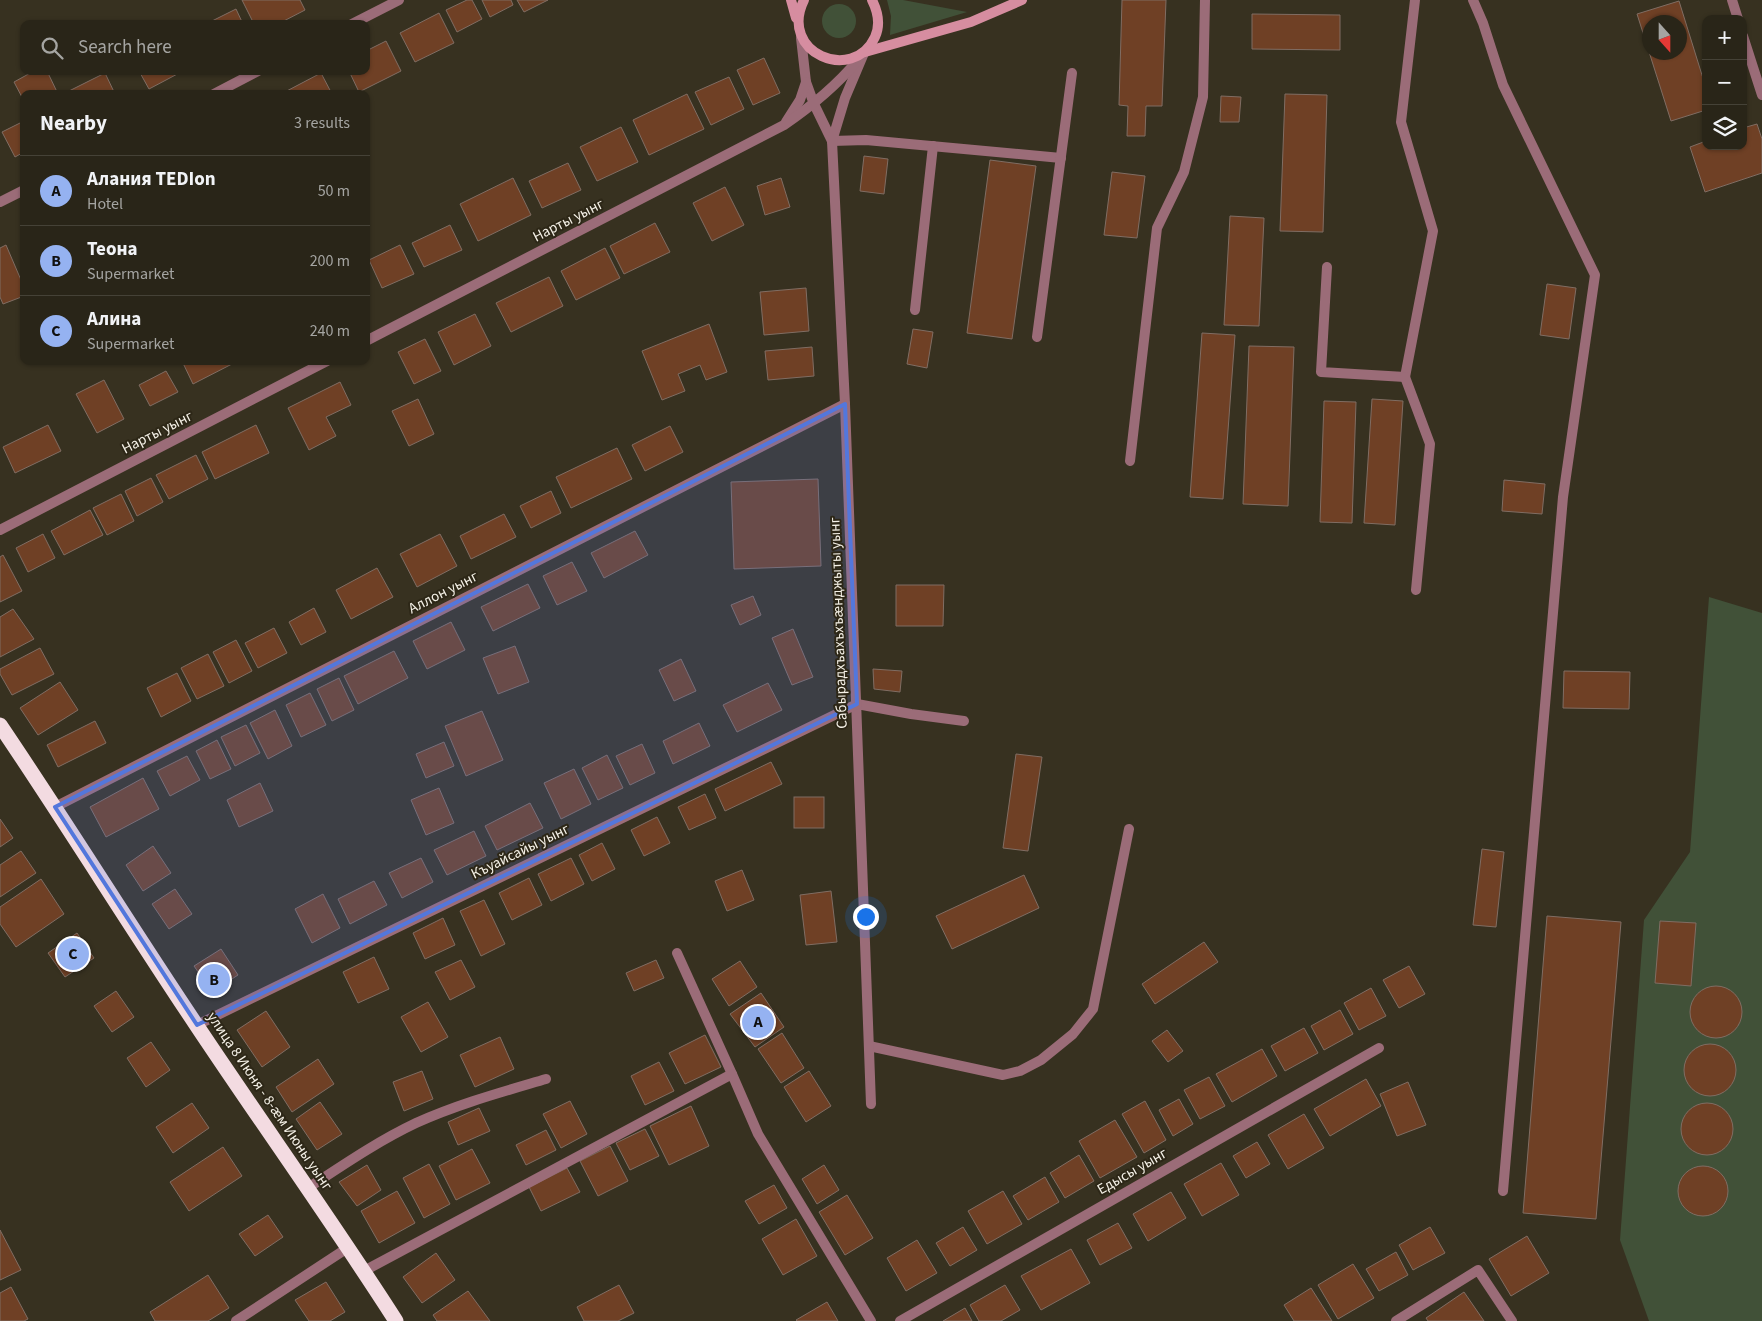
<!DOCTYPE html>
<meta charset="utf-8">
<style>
:root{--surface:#292518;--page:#353125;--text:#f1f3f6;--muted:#a5a5a2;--line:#454237;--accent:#95b2f1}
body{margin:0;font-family:"Source Sans 3",sans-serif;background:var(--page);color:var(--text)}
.controls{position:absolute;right:15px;top:15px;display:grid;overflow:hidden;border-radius:10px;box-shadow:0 1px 4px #0004}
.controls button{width:45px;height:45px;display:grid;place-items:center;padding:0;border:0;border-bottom:1px solid var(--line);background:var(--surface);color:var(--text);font:25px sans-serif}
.compass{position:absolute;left:1642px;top:15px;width:45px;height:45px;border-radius:50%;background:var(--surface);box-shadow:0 1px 4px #0004;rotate:159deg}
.you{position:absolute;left:865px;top:916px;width:18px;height:18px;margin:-12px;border:4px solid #fff;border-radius:50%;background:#1a73e8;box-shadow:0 0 0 8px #1a73e833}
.badge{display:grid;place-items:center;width:32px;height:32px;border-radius:50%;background:var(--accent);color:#111;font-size:16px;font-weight:700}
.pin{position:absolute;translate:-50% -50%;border:2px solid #fff;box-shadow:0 1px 5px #0006}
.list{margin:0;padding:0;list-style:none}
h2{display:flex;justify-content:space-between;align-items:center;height:65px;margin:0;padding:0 20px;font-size:21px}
h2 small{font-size:16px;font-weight:400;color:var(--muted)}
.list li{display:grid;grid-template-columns:32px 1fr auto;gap:15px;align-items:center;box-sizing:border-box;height:70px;padding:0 20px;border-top:1px solid var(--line)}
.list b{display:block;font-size:19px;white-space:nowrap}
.list p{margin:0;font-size:16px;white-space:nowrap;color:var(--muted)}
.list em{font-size:16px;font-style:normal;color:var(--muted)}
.icon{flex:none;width:28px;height:28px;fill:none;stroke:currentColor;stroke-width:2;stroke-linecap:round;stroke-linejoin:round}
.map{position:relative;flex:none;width:1762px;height:1321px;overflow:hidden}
.search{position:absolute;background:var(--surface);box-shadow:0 1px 4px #0004;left:20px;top:20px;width:350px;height:55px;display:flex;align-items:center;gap:12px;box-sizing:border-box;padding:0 18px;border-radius:10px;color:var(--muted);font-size:19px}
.panel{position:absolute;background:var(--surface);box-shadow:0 1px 4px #0004;left:20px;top:90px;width:350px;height:275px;border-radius:10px}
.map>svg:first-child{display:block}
.green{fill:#415138}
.building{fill:#6f4025;stroke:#806d63;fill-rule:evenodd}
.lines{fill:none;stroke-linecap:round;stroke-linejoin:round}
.lane{stroke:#9b6c78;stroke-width:10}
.street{stroke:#9b6c78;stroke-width:10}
.secondary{stroke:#d68da0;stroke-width:10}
.highway{stroke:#f3dbe1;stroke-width:15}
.marked{fill:#5377dc;fill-opacity:0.2;stroke:#5377dc;stroke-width:4;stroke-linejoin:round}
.labels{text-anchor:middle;stroke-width:4;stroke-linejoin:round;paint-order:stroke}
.street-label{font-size:15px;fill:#f5f1e7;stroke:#2d2717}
</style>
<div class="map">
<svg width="1762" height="1321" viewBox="0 0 1762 1321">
<rect width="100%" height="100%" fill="#373120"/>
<g class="green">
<path d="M887 0H903L967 12 890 35 891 16Z"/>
<circle cx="839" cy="21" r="17"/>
<path d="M1709 597 1762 613V1321H1649L1620 1240 1644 920 1690 852Z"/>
</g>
<g class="building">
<path d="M242 0H300L305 10 278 24H254Z"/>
<path d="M467 0H472L482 19 457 32 446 10Z"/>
<path d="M482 0H511L513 5 490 17Z"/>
<path d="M517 0H548L524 12Z"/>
<path d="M1122 0H1166L1162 106H1146L1145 136H1127L1128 106 1119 105Z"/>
<path d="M1679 1 1706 88V110L1671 121 1637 14ZM1650 22H1680V52H1650Z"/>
<path d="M236 9 243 24H206Z"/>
<path d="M439 13 454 43 415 62 400 33Z"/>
<path d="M1252 14 1340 15V50L1252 49Z"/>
<path d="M386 41 401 71 359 92 349 71H366V51Z"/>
<path d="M764 58 780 93 753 105 737 70Z"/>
<path d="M34 71H47L58 94H24V101L14 82Z"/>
<path d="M139 71H183L149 89Z"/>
<path d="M105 73 115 94H68L67 92Z"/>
<path d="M321 73 332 94H281Z"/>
<path d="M729 77 744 109 711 125 695 92Z"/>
<path d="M687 94 704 129 649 155 633 120Z"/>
<path d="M1285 94 1327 95 1323 232 1280 231Z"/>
<path d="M1221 96 1241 97 1239 122H1220Z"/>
<path d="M24 121V152L15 157 2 132Z"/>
<path d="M1757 124 1762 139V173L1705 192 1690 147 1706 141V146H1743V128Z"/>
<path d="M621 127 638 162 597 181 580 147Z"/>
<path d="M864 156 888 159 884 194 860 191Z"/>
<path d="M990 160 1036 166 1012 339 967 333Z"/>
<path d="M568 163 581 190 542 208 529 181Z"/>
<path d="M1112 172 1145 176 1137 238 1104 235Z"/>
<path d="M513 178 531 215 478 241 460 204Z"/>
<path d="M781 178 790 207 765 215 757 186Z"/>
<path d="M725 187 744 225 712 241 693 203Z"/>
<path d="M1230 216 1264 218 1259 326 1224 325Z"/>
<path d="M655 223 670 252 624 274 610 246Z"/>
<path d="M450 225 462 250 424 267 412 243Z"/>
<path d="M6 245 24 287V296L3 304 0 297V248Z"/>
<path d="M400 245 414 274 382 288 369 260Z"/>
<path d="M605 248 620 278 576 300 561 271Z"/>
<path d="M549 277 563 306 511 332 496 303Z"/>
<path d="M1547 284 1576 288 1569 339 1540 335Z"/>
<path d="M806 288 809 331 764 335 760 292Z"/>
<path d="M475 314 491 346 454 365 438 332Z"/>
<path d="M709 324 727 372 706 380 700 365 678 374 685 391 662 400 642 351Z"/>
<path d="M913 329 933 332 927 368 907 364Z"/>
<path d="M1202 333 1235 335 1223 499 1190 497Z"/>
<path d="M425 339 441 371 414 384 398 352Z"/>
<path d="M1249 346 1294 347 1288 506 1243 504Z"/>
<path d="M812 347 814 376 768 380 765 351Z"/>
<path d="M182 361H230L232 364 193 384Z"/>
<path d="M166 371 178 392 150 406 139 385Z"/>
<path d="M104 380 124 419 97 433 76 394Z"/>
<path d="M340 382 351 405 326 417 336 436 309 450 288 408Z"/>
<path d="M418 399 434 434 409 446 392 411Z"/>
<path d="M1372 399 1403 401 1395 525 1364 523Z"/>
<path d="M1324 401 1356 402 1352 523 1320 522Z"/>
<path d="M48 425 61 451 15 473 3 447Z"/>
<path d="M256 425 269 453 215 479 202 452Z"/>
<path d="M670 426 683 452 645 471 632 445Z"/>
<path d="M617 448 632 479 571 508 556 477Z"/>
<path d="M196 455 208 479 169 499 156 475Z"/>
<path d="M151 478 163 502 137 516 125 491Z"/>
<path d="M818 479 821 566 734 569 731 482Z"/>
<path d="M1504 480 1545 484 1542 514 1502 511Z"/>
<path d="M551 491 561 513 531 528 520 506Z"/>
<path d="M121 494 134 521 107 535 93 508Z"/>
<path d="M90 510 103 535 64 555 51 531Z"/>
<path d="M504 514 516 537 471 559 460 536Z"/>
<path d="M635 531 648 555 604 578 591 553Z"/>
<path d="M43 534 55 558 28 572 16 548Z"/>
<path d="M440 534 457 566 417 587 400 554Z"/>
<path d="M3 555 22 591 0 602V557Z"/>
<path d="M572 562 587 591 557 605 543 576Z"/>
<path d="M377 568 393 597 351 619 336 590Z"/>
<path d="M528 584 540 608 493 631 481 607Z"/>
<path d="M896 585H944L943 626H896Z"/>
<path d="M753 596 761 615 740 625 731 605Z"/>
<path d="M314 608 326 632 301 645 289 622Z"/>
<path d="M13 609 34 639 0 657V617Z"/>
<path d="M451 622 465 650 427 669 413 641Z"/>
<path d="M274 628 287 653 258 668 245 643Z"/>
<path d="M793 629 813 677 792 685 772 638Z"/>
<path d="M236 640 252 671 229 683 213 652Z"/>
<path d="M515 646 529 682 498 694 483 658Z"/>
<path d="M40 648 54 674 12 695 0 674V669Z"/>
<path d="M394 651 408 678 358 704 344 676Z"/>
<path d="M208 654 224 686 197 699 181 668Z"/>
<path d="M681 659 696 691 674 701 659 670Z"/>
<path d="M873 669 902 671 900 692 874 689Z"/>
<path d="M1564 671 1630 672 1629 709 1563 708Z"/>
<path d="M177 673 191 701 161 717 147 688Z"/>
<path d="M339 678 354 710 332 721 317 689Z"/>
<path d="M60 682 78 710 38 735 20 708Z"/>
<path d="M768 683 782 710 737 732 723 705Z"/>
<path d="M310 693 326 725 301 737 286 705Z"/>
<path d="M275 710 292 746 268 759 250 723Z"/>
<path d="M482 711 503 760 466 776 445 726Z"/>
<path d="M95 721 106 743 58 767 47 745Z"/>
<path d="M699 723 710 746 673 764 663 741Z"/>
<path d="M246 725 260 753 235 766 221 737Z"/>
<path d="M217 740 231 769 210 779 196 751Z"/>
<path d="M444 742 454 766 426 778 416 754Z"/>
<path d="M642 744 655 773 630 785 616 756Z"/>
<path d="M1016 754 1042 757 1028 851 1003 848Z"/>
<path d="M607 755 623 788 598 800 582 768Z"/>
<path d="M187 756 200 780 170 796 157 771Z"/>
<path d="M771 762 782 784 725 811 715 789Z"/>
<path d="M574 769 591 804 561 819 544 783Z"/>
<path d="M143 778 159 809 106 837 90 807Z"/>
<path d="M260 783 273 811 239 827 227 800Z"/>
<path d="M439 788 454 823 426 835 411 800Z"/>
<path d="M705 794 716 818 689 830 678 807Z"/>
<rect x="794" y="797" width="30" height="31"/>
<path d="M530 803 543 828 497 850 485 826Z"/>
<path d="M657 817 670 843 644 856 631 830Z"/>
<path d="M0 819 13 838 0 847Z"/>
<path d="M474 831 486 856 447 875 434 850Z"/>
<path d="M602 843 615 869 592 881 579 855Z"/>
<path d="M153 846 171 873 143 891 126 865Z"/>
<path d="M1482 849 1504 852 1496 927 1473 925Z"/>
<path d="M21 851 36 873 0 897V865Z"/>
<path d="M421 858 433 882 402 898 389 873Z"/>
<path d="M571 858 584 884 551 901 538 874Z"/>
<path d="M742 870 754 900 727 911 715 881Z"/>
<path d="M1024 875 1039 908 952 949 936 916Z"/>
<path d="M529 878 542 905 512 920 499 893Z"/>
<path d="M41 879 64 914 16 947 0 924V907Z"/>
<path d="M374 881 387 905 350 924 338 899Z"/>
<path d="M175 889 192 914 169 929 152 904Z"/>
<path d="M831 891 837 942 806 945 800 895Z"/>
<path d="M323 894 340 928 312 943 295 909Z"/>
<path d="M484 900 505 944 481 956 460 911Z"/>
<path d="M1547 916 1621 922 1596 1219 1523 1213Z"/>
<path d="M443 918 455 945 425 959 413 933Z"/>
<path d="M1660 921 1696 923 1691 986 1655 983Z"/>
<path d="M77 933 94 958 65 977 48 953Z"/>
<path d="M1204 942 1218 962 1155 1004 1142 984Z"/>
<path d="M221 949 238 975 212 992 194 966Z"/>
<path d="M374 957 389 989 358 1003 343 972Z"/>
<path d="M461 960 475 987 450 1000 435 972Z"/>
<path d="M656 960 664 978 634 991 626 973Z"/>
<path d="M740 961 757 987 729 1006 712 979Z"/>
<path d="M1409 966 1425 994 1399 1008 1383 980Z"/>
<circle cx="1716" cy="1012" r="26"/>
<path d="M1371 988 1386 1016 1359 1030 1344 1003Z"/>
<path d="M116 991 134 1017 112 1032 94 1006Z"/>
<path d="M761 993 784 1027 755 1047 730 1014Z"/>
<path d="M428 1002 448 1037 421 1052 401 1017Z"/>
<path d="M1340 1010 1353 1034 1324 1050 1311 1026Z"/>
<path d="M266 1011 290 1047 262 1067 237 1030Z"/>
<path d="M1304 1028 1318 1053 1285 1071 1271 1046Z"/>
<path d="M1167 1030 1183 1051 1168 1062 1152 1041Z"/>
<path d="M782 1033 804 1068 781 1083 758 1049Z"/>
<path d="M705 1035 721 1067 685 1084 669 1053Z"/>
<path d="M500 1037 514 1069 475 1087 460 1055Z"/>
<path d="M151 1042 170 1070 146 1087 127 1058Z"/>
<circle cx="1710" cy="1070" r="26"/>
<path d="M1262 1049 1277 1076 1232 1102 1216 1074Z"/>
<path d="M318 1059 334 1084 292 1112 276 1087Z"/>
<path d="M659 1062 674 1091 645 1105 631 1076Z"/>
<path d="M422 1071 433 1099 404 1111 393 1082Z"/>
<path d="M809 1071 831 1106 806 1122 784 1087Z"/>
<path d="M1209 1077 1225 1106 1200 1119 1184 1090Z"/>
<path d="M1366 1079 1381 1106 1330 1136 1314 1109Z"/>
<path d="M1408 1082 1426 1125 1397 1136 1380 1094Z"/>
<path d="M1179 1099 1193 1124 1173 1136 1159 1110Z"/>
<path d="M570 1101 587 1134 561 1148 543 1114Z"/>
<path d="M1145 1101 1166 1140 1144 1153 1122 1114Z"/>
<path d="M320 1102 342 1134 317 1150 296 1119Z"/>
<path d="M192 1103 209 1128 173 1153 156 1127Z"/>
<circle cx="1707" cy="1129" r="26"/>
<path d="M691 1106 709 1146 669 1165 650 1126Z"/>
<path d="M479 1108 490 1131 458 1145 448 1122Z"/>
<path d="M1304 1114 1324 1148 1288 1169 1268 1135Z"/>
<path d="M1115 1120 1137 1157 1100 1178 1079 1141Z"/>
<path d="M645 1129 659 1156 630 1170 616 1143Z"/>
<path d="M546 1130 556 1150 526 1165 516 1145Z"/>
<path d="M1257 1142 1270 1164 1246 1178 1233 1156Z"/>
<path d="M610 1146 628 1181 598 1196 580 1161Z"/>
<path d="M223 1147 242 1176 189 1211 170 1182Z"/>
<path d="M472 1149 490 1183 456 1200 439 1166Z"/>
<path d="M1079 1155 1094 1181 1065 1198 1050 1173Z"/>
<path d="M1221 1163 1239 1195 1202 1216 1184 1184Z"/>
<path d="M429 1164 450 1204 424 1218 403 1178Z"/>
<path d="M367 1165 381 1190 357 1206 339 1182Z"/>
<path d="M824 1165 839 1190 817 1204 802 1179Z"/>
<circle cx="1703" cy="1191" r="25"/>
<path d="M567 1168 580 1192 541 1211 529 1187Z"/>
<path d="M1045 1177 1059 1202 1028 1220 1013 1196Z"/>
<path d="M774 1185 787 1208 759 1224 745 1201Z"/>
<path d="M397 1191 415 1223 379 1243 361 1211Z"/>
<path d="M1003 1191 1022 1224 987 1244 968 1211Z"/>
<path d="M1171 1192 1186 1218 1148 1241 1133 1214Z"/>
<path d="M847 1195 873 1238 845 1255 819 1212Z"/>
<path d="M268 1215 283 1237 255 1256 239 1234Z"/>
<path d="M796 1219 817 1256 783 1275 762 1239Z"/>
<path d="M1118 1223 1132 1248 1100 1265 1087 1240Z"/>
<path d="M963 1227 977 1250 950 1266 936 1243Z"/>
<path d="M1430 1227 1445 1253 1413 1270 1399 1245Z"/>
<path d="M0 1230 21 1270 0 1280Z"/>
<path d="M1527 1236 1549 1273 1511 1296 1489 1259Z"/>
<path d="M917 1240 937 1273 906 1291 887 1258Z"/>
<path d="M1071 1249 1090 1283 1041 1310 1021 1276Z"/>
<path d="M1396 1252 1408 1275 1379 1291 1366 1269Z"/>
<path d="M436 1253 455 1280 422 1303 403 1277Z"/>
<path d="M1353 1264 1374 1298 1338 1319 1318 1285Z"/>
<path d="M208 1275 229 1308 208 1321H155L150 1312Z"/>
<path d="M326 1282 345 1312 330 1321H309L295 1300Z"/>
<path d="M619 1285 634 1313 618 1321H584L577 1307Z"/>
<path d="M1005 1285 1020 1310 1001 1321H979L970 1305Z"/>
<path d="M11 1287 28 1319 24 1321H0V1293Z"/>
<path d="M1311 1288 1332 1321H1294L1284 1305Z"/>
<path d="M468 1291 490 1321H437L433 1315Z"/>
<path d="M1464 1292 1484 1321H1428L1426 1318Z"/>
<path d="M827 1302 838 1321H797L796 1320Z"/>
<path d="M965 1308 972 1321H943Z"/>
</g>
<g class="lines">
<g class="lane">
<path d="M832 141 866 140 1061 158"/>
<path d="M1327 267 1321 372 1405 377 1433 231 1401 122 1415 0"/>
<path d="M915 310 933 146"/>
<path d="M1037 337 1072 73"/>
<path d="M1405 377 1430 444 1416 590"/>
<path d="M1130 461 1157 228 1184 172 1203 97 1205 0"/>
<path d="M857 704 911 714 964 721"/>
<path d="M677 953 732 1074"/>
<path d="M869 1046 1003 1075 1020 1071 1041 1060 1073 1034 1093 1009 1129 829"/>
<path d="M308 1188C343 1165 378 1141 416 1123 458 1104 502 1092 546 1079"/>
</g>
<g class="street">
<path d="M1473 0 1483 23 1503 85 1595 275 1563 497 1503 1191"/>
<path d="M1732 0 1738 19"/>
<path d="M352 24 399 0"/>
<path d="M1743 36 1762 95"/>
<path d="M801 38 806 82 814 104 832 141"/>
<path d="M864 53 845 98 832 141 845 404 871 1104"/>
<path d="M214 94 258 71"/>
<path d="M786 122 800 100 806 82"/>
<path d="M0 202 24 190"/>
<path d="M366 341 784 125C812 106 836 86 858 60"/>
<path d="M0 530 327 361"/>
<path d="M55 807 845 404"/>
<path d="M197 1025 857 704"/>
<path d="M364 1271 732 1074 758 1134 871 1321"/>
<path d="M236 1321 349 1247"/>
<path d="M900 1321 1379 1048"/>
<path d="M1396 1321 1478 1270 1512 1321"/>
</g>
<g class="secondary">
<path d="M791 0 796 18"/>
<path d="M804 0C778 53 853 84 875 37 881 24 878 12 872 0"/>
<path d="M865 52 971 22 1022 0"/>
</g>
<path class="highway" d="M0 725C67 824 130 926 197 1026 263 1125 332 1221 396 1321"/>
</g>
<path class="marked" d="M845 404 857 704 197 1025 55 807Z"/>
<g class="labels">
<g class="street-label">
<text transform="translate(568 220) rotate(-27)" y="5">Нарты уынг</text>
<text transform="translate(157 432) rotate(-27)" y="5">Нарты уынг</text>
<text transform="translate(443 592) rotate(-27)" y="5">Аллон уынг</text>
<text transform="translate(838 623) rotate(-92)" y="5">Сабырадхъахъхъæнджыты уынг</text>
<text transform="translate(520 851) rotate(-26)" y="5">Къуайсайы уынг</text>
<text transform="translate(270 1101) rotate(56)" y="5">улица 8 Июня - 8-ӕм Июны уынг</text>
<text transform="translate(1132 1171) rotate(-30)" y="5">Едысы уынг</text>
</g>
</g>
</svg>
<div class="controls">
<button>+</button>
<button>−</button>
<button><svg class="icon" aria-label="layers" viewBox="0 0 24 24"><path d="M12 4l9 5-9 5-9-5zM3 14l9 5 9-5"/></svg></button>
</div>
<svg class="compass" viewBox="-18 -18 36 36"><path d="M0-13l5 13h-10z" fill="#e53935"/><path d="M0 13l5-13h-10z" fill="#a5a5a2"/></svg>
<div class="you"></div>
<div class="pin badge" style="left:758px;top:1022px">A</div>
<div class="pin badge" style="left:214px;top:980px">B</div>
<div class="pin badge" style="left:73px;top:954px">C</div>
<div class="search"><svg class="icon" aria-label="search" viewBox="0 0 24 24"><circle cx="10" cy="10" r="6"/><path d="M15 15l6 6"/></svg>Search here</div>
<section class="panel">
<h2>Nearby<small>3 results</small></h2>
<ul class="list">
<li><span class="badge">A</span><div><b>Алания ТEDIon</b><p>Hotel</p></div><em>50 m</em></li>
<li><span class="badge">B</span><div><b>Теона</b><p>Supermarket</p></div><em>200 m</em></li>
<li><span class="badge">C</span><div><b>Алина</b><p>Supermarket</p></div><em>240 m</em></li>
</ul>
</section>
</div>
